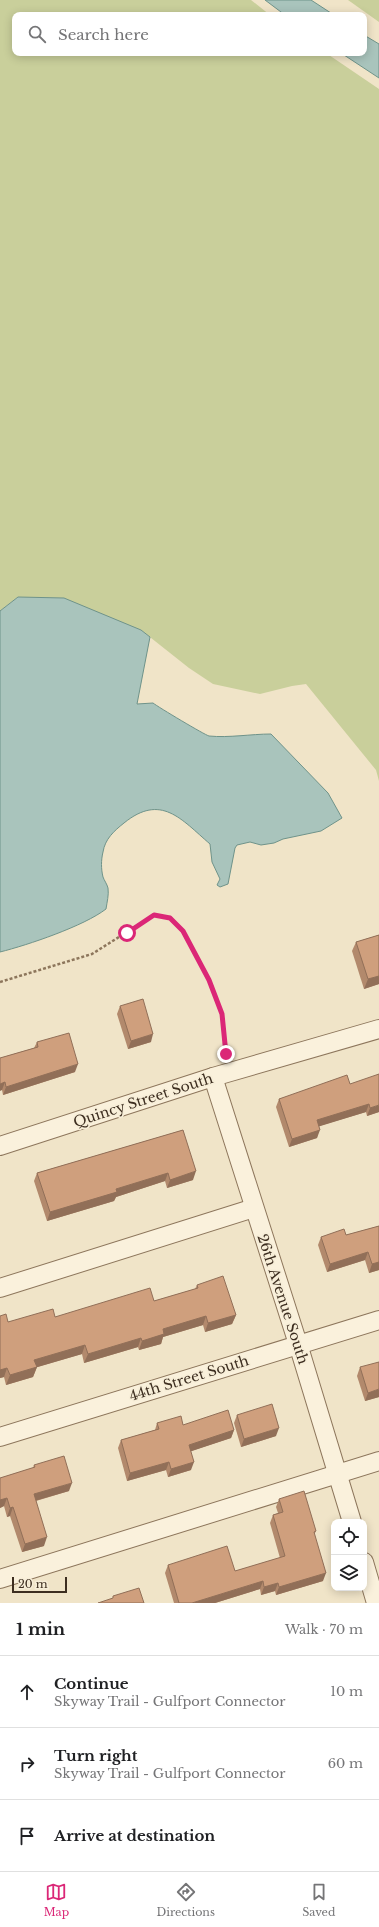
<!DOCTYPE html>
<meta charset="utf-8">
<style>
:root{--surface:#fff;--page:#f2f2f2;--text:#202124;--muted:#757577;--line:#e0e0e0;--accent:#db2777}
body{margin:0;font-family:"Libre Baskerville",serif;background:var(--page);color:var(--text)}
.controls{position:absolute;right:12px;bottom:12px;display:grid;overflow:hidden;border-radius:8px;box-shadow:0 2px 10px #0003}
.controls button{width:36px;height:36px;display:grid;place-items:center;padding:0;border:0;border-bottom:1px solid var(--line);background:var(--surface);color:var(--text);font:20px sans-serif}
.scale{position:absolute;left:12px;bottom:10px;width:55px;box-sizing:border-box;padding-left:4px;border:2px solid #3d2e20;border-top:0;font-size:11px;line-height:14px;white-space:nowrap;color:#3d2e20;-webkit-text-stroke:3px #f7eed8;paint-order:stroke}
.stop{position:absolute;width:12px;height:12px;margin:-9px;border:3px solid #db2777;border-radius:50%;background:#fff}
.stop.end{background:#db2777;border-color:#fff;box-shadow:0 1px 4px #0008}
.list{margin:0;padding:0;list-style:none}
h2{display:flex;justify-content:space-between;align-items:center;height:52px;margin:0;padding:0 16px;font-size:17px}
h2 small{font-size:13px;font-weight:400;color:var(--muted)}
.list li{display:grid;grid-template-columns:26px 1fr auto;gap:12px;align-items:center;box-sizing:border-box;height:72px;padding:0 16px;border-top:1px solid var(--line)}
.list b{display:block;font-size:15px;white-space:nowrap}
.list p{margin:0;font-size:13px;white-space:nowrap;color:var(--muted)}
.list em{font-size:13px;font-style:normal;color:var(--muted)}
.icon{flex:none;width:22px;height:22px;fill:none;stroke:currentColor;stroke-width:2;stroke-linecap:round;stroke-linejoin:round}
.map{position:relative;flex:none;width:379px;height:1603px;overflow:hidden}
.search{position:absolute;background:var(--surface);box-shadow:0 2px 10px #0003;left:12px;right:12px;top:12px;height:44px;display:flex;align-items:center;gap:10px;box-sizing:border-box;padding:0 14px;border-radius:8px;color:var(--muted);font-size:15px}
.sheet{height:268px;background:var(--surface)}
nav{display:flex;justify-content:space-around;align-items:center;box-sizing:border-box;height:56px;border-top:1px solid var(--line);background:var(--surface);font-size:11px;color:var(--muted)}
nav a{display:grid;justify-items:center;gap:2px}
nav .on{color:var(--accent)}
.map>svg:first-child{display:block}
.green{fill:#c9cf9b}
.water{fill:#a9c4bc;stroke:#6f938a}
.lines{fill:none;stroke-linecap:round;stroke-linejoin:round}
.minor-casing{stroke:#8d765c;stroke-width:20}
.path{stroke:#8d765c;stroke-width:2.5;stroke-dasharray:3 2;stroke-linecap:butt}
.minor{stroke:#faf1dc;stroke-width:18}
.wall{fill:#b2896c}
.shaded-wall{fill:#916f58}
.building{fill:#cf9f7d;stroke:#916f58}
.route{stroke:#db2777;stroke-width:5}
.labels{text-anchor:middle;stroke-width:3.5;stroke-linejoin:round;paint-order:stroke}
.street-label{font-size:14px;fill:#3d2e20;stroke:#f7eed8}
</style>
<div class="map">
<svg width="379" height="1603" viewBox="0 0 379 1603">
<rect width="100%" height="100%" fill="#f0e4c8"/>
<g class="green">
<path d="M0 0H251L270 15H15V53H326L379 89V781L376 770 306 684 292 686 260 694 213 684 189 668 141 630 18 597 0 611Z"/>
<path d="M348 0H379V22Z"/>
</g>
<g class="water">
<path d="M265 0H311L334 15H285Z"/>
<path d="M364 35 379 44V78L341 53H364Z"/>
<path d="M18 597 64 598 141 630 150 637 137 704 153 703C158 707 205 735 209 736 229 738 251 734 271 734L328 793 342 818 321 831 283 839 274 843 261 845 250 842 237 845 235 848 228 884 220 887 217 885 220 879 212 862 210 844C181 819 161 793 124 823 114 831 105 839 103 852 101 860 101 869 103 877 104 880 107 884 108 888 109 895 107 902 106 909 84 926 28 945 0 952V611Z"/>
</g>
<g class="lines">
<defs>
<g id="minor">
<path d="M213 1077 298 1344 352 1522"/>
<path d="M0 1146 213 1077 379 1029"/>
<path d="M0 1288 254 1208"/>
<path d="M0 1437 379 1320"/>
<path d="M364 1562 376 1603"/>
<path d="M0 1579 379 1461"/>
</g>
</defs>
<use href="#minor" class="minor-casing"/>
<path class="path" d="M0 982 92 954 154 915 170 917 183 931 209 980 222 1014 225 1055"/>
<use href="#minor" class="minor"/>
</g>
<g class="wall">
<path d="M379 935V984L364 989 352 951 356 942Z"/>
<path d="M120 1006 151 1042 128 1049 117 1014Z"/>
<path d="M37 1042 75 1072 3 1095 2 1090 0 1058 34 1048Z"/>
<path d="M350 1084 379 1112 367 1116 366 1112 319 1126 317 1138 289 1147 276 1107 279 1099Z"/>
<path d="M183 1130 193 1180 167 1188 165 1181 116 1197 114 1201 47 1221 34 1181 37 1173Z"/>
<path d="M379 1226V1270L369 1273 365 1260 327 1272 318 1245 321 1237 346 1235Z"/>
<path d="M197 1285 236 1315 232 1324 205 1332 203 1325 163 1337 161 1344 139 1350 138 1347 84 1363 82 1354 37 1367 33 1377 6 1385 4 1377 0 1378V1316L8 1322 55 1317 154 1301 195 1289Z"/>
<path d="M360 1367 379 1397 365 1401 357 1376Z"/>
<path d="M237 1415 276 1436 241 1447 234 1423Z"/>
<path d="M157 1423 183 1425 234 1430 231 1438 191 1451V1470L168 1477 166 1470 127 1481 118 1448 121 1440 155 1430Z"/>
<path d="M34 1465 69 1491 36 1501 44 1546 22 1552 10 1516 7 1517 4 1506 0 1508V1478L33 1468Z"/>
<path d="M279 1499 316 1531 314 1535 323 1581 276 1595 275 1591 261 1595 260 1589 215 1603H174L165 1573 168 1565 235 1571 280 1558 270 1523 273 1515 278 1513 276 1507Z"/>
</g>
<g class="shaded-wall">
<path d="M379 976V984L364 989 368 979Z"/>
<path d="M153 1034 151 1042 128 1049 131 1041Z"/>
<path d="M78 1064 75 1072 3 1095 6 1087Z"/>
<path d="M5 1082 2 1090 0 1091V1084Z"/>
<path d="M369 1104 366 1112 314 1128 317 1120Z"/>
<path d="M379 1105V1112L367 1116 370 1108Z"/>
<path d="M320 1130 317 1138 289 1147 292 1139Z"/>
<path d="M196 1171 193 1180 167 1188 170 1180Z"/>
<path d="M168 1173 165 1181 116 1197 114 1201 47 1221 50 1212 116 1189Z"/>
<path d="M368 1252 365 1260 327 1272 330 1264Z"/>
<path d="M379 1262V1270L369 1273 372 1264Z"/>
<path d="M236 1315 232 1324 205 1332 208 1323Z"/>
<path d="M206 1316 203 1325 163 1337 161 1344 139 1350 142 1341 163 1329Z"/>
<path d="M141 1338 138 1347 84 1363 88 1354Z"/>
<path d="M85 1345 82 1354 31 1369 34 1360Z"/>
<path d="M37 1367 33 1377 6 1385 10 1375Z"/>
<path d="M7 1368 4 1377 0 1378V1370Z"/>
<path d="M379 1389V1397L365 1401 368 1393Z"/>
<path d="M279 1428 276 1436 241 1447 244 1439Z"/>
<path d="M234 1430 231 1438 186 1453 189 1445Z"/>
<path d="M169 1462 166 1470 127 1481 130 1473Z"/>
<path d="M194 1462 191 1470 168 1477 171 1469Z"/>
<path d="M72 1483 69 1491 31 1502 34 1494Z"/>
<path d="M7 1498 4 1506 0 1508V1500Z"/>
<path d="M13 1507 10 1516 7 1517 10 1508Z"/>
<path d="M47 1537 44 1546 22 1552 25 1544Z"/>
<path d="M326 1573 323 1581 276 1595 279 1587Z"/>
<path d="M263 1581 260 1589 215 1603H192Z"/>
<path d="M278 1583 275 1591 261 1595 264 1587Z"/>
</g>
<g class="building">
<path d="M379 935V976L368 979 356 942Z"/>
<path d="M143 999 153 1034 131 1041 120 1006Z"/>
<path d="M69 1033 78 1064 6 1087 5 1082 0 1084V1058L38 1047 37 1042Z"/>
<path d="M379 1074V1105L370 1108 369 1104 317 1120 320 1130 292 1139 279 1099 347 1075 350 1084Z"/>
<path d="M183 1130 196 1171 170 1180 168 1173 116 1189 117 1192 50 1212 37 1173Z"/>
<path d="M379 1226V1262L372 1264 368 1252 330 1264 321 1237 344 1229 346 1235Z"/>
<path d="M223 1276 236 1315 208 1323 206 1316 163 1329 164 1334 142 1341 141 1338 88 1354 85 1345 34 1360 37 1367 10 1375 7 1368 0 1370V1316L6 1314 8 1322 53 1309 55 1317 150 1288 154 1301 198 1288 197 1285Z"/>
<path d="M379 1362V1389L368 1393 360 1367Z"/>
<path d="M272 1404 279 1428 244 1439 237 1415Z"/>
<path d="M228 1410 234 1430 189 1445 194 1462 171 1469 169 1462 130 1473 121 1440 159 1429 157 1423 181 1416 183 1425Z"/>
<path d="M64 1456 72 1483 34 1494 47 1537 25 1544 13 1507 10 1508 7 1498 0 1500V1478L35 1467 34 1465Z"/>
<path d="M304 1491 316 1531 314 1532 326 1573 279 1587 278 1583 264 1587 263 1581 192 1603H179L168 1565 227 1546 235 1571 285 1556 273 1515 283 1512 279 1499Z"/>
<path d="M139 1588 144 1603H98L113 1598V1596Z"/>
</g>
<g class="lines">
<path class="route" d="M127 933 154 915 170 918 183 931 209 980 222 1014 226 1054"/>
</g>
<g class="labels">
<g class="street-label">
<text transform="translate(143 1100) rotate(-18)" y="5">Quincy Street South</text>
<text transform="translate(283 1299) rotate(72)" y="5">26th Avenue South</text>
<text transform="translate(189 1378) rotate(-17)" y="5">44th Street South</text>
</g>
</g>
</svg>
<div class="controls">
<button><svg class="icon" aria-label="locate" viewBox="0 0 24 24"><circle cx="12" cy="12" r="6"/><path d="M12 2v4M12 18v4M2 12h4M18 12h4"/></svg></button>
<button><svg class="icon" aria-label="layers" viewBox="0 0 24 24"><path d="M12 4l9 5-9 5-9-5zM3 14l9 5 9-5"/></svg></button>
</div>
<div class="scale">20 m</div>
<div class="stop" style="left:127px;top:933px"></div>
<div class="stop end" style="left:226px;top:1054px"></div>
<div class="search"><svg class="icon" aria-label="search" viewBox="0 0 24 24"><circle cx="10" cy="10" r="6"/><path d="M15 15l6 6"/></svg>Search here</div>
</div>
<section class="sheet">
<h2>1 min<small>Walk · 70 m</small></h2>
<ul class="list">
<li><svg class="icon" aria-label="ahead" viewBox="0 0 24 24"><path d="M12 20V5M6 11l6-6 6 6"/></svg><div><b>Continue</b><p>Skyway Trail - Gulfport Connector</p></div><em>10 m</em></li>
<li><svg class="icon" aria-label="right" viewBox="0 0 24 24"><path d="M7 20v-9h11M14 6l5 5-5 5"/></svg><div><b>Turn right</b><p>Skyway Trail - Gulfport Connector</p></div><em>60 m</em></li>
<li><svg class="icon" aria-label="arrive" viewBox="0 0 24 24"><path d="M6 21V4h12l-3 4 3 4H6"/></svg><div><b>Arrive at destination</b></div></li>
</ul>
</section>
<nav>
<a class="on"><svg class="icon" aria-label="map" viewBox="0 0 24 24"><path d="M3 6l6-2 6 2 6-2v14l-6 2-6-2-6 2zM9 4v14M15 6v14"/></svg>Map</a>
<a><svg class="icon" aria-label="directions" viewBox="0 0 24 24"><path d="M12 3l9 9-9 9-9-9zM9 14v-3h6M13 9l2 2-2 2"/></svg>Directions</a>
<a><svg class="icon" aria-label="saved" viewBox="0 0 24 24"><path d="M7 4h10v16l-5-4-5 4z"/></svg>Saved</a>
</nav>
